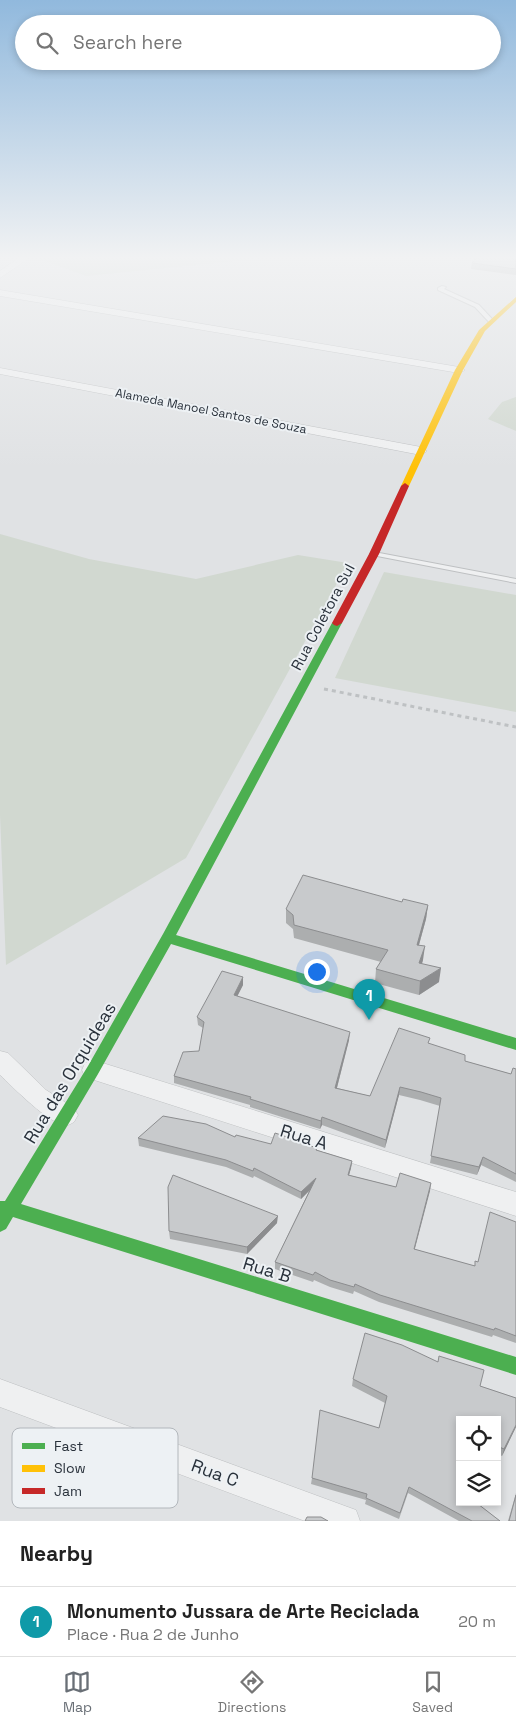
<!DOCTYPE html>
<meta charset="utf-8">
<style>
:root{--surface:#fff;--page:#f2f2f2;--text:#222;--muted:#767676;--line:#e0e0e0;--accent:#696f76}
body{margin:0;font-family:"Space Grotesk",sans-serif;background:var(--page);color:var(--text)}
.controls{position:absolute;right:15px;bottom:15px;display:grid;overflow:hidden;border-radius:0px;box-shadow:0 2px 8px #0003}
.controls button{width:45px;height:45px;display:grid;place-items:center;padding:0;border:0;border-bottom:1px solid var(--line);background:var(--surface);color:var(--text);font:25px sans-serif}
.you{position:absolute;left:316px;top:971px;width:18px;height:18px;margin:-12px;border:4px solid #fff;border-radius:50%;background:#1a73e8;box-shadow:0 0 0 8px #1a73e833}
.badge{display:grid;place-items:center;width:32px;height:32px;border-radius:50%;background:var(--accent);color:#fff;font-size:16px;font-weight:700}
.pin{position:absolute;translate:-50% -41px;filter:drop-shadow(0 1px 2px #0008)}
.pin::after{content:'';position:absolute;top:26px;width:18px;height:15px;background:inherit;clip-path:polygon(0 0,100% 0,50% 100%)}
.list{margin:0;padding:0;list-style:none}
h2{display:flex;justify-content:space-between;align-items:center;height:65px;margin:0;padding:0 20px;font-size:21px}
h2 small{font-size:16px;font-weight:400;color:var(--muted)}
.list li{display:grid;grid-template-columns:32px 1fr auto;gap:15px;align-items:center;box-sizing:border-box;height:70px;padding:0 20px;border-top:1px solid var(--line)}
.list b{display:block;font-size:19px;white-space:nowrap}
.list p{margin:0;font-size:16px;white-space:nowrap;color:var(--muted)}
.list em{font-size:16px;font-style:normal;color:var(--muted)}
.icon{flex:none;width:28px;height:28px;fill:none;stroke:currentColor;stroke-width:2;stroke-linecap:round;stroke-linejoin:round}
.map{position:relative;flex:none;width:516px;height:1521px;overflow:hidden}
.search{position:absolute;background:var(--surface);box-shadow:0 2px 8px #0003;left:15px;right:15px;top:15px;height:55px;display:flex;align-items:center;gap:12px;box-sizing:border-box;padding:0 18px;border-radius:28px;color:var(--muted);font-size:19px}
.sheet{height:135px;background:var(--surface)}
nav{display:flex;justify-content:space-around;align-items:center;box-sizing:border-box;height:70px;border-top:1px solid var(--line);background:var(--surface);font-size:14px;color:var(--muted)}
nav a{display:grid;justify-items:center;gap:2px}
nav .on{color:var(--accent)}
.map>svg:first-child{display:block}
.green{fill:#d1d8d0}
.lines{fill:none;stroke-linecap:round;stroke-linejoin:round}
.lane-casing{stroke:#bec0c2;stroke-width:2}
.street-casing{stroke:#bec0c2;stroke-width:1}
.path{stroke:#bec1c3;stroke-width:3;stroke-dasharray:4 4;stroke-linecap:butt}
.lane{fill:#eff0f1;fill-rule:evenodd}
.street{fill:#eff0f1;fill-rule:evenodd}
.fast{fill:#4caf50;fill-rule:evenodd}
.slow{fill:#ffc107;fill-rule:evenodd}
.jam{fill:#c62828;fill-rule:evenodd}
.wall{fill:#acaeaf}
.shaded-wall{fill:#8c8d8f}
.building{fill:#c8cacc;stroke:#8c8d8f}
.labels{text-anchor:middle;stroke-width:4;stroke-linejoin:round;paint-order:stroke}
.far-street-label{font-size:12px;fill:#29313b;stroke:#edf1f4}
.street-label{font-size:15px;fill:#29313b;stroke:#edf1f4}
.near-street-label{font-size:18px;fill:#29313b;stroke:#edf1f4}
.key{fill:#edf1f4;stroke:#b2b7bc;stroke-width:1}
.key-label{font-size:14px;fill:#29313b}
</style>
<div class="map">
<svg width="516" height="1521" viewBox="0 0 516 1521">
<rect width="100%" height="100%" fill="#e0e2e4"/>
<g class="green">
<path d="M31 256H276V257L86 276Z"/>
<path d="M516 397V431L488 419 502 402Z"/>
<path d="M0 534 89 559 196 579 298 555 348 563 186 858 6 965 0 815Z"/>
<path d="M384 572 516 595V712L335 678Z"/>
</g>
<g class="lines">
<defs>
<g id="lane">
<path d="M442 286 446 287 444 289 479 305 493 320V322H489L475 307 438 290V288Z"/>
<path d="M374 552 516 579V583L372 555 370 554Z"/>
</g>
<g id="street">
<path d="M22 256H32L0 278V271Z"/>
<path d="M0 290 459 367 465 370 459 373 0 296Z"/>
<path d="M0 368 421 447 427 451 421 455 0 374Z"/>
<path d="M0 1051 8 1053 46 1090 74 1108 78 1115 74 1122C72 1123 69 1125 67 1125 50 1126 12 1086 0 1075Z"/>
<path d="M93 1060 516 1192V1216L85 1077 82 1070 85 1063Z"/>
<path d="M0 1379 345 1506 356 1510 360 1521H305L0 1407Z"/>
</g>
</defs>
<use href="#lane" class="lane-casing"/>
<use href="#street" class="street-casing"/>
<path class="path" d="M324 689 516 727"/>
<use href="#lane" class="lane"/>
<use href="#street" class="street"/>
<path class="fast" d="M337 620 342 623 176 935 516 1038V1050L171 944 98 1074 21 1204 516 1357V1375L13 1217 6 1229 0 1232V1201H5L88 1066 163 934 332 623Z"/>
<path class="slow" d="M516 297V302L485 331 463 370 409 486 405 489 402 488 401 486 455 370 479 330Z"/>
<path class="jam" d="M405 483 409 486 379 554 342 623 337 626 334 625 332 623 369 554 401 486Z"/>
</g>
<g class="wall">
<path d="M516 256V275L471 269 472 263Z"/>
<path d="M402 902 428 905 426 919 419 945 423 960 422 964 439 982 419 995 375 983 376 969 381 962 294 938 293 929 286 923V909Z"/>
<path d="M243 977V985L237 996 349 1040 337 1088 370 1096 429 1044 465 1061 511 1074 516 1069V1182L481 1165 477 1175 430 1163 440 1106 420 1100 399 1095 385 1148 322 1125 320 1129 250 1107V1105L174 1083V1076L199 1051 203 1028 198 1025 197 1017Z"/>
<path d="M235 1137 271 1144 312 1146 317 1150 352 1161 351 1168 349 1175 396 1187 431 1183 414 1249 474 1266 516 1222V1343L493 1335 492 1337 379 1302 354 1291 353 1294 330 1287 314 1280 313 1282 275 1269V1262L309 1191 301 1199 254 1176 253 1178 226 1167 139 1146 138 1138Z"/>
<path d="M277 1223 247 1254 170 1239 169 1231Z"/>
<path d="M353 1379 480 1386 516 1398V1427L502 1456 497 1454V1420H460L459 1465 479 1505 500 1521H459L408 1493 399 1519 365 1504 366 1500 311 1484 312 1478 379 1428 385 1403 352 1386Z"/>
<path d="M516 1493V1521H508Z"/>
</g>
<g class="shaded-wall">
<path d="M428 905 426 919 415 959 417 945Z"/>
<path d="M425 946 423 960 417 977 419 963Z"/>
<path d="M441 968 439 982 419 995 420 981Z"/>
<path d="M243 977V985L234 1003V995Z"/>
<path d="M350 1032 349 1040 335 1095V1088Z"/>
<path d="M400 1087 399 1095 385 1148 386 1140Z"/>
<path d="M322 1117V1125L320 1129 321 1121Z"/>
<path d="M483 1157 481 1165 477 1175 479 1167Z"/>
<path d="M352 1161 351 1168 347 1182 348 1175Z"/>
<path d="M316 1178 315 1185 301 1199V1192Z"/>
<path d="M431 1183 430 1191 413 1256 414 1249Z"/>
<path d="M278 1216 277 1223 247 1254V1247Z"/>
<path d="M516 1425V1427L502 1456 504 1449Z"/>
</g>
<g class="building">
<path d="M478 256H516V269L472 263Z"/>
<path d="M303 875 402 902 403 899 428 905 417 945 425 946 419 963 441 968 420 981 376 969 388 950 294 925 293 915 286 909Z"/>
<path d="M222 971 243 977 234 995 350 1032 335 1088 370 1096 399 1028 430 1038 428 1043 465 1055V1061L511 1074 513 1068 516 1069V1174L483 1157 479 1167 431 1156 441 1098 421 1092 400 1087 386 1140 322 1117 321 1121 250 1099 251 1097 174 1076 183 1052 199 1051 204 1022 197 1017Z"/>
<path d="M163 1116 206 1124 235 1137 236 1135 271 1144 275 1133 312 1145 311 1146 317 1148 316 1150 352 1161 348 1175 396 1187 400 1173 431 1183 414 1249 475 1266V1261L478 1262 490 1212 516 1222V1336L495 1328 494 1330 380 1295 355 1284 354 1287 330 1280 315 1272 313 1275 275 1262 316 1178 301 1192 254 1168 253 1171 226 1160 138 1138Z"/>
<path d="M173 1175 278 1216 247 1247 169 1231 168 1187Z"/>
<path d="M365 1333 402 1345 438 1362 439 1356 484 1370 480 1386 516 1398V1425L504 1449 497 1446V1420H460V1462L459 1465 460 1466V1502H479L478 1504 500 1521H472L409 1487 400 1513 366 1498 367 1494 312 1478 320 1410 379 1428 387 1396 353 1379Z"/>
<path d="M516 1495V1521H509Z"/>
<path d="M307 1517H321L328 1521H305Z"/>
</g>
<linearGradient id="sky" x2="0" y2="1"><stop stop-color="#91b9dd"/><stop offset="0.55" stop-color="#f1f2f3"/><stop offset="1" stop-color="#f1f2f3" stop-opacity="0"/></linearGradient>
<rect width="516" height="468" fill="url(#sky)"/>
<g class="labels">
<g class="far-street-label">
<text transform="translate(211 411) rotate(11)" y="4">Alameda Manoel Santos de Souza</text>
</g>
<g class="street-label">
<text transform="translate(323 617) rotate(-62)" y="5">Rua Coletora Sul</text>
</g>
<g class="near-street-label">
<text transform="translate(70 1073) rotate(-59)" y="6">Rua das Orquideas</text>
<text transform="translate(304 1137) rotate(17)" y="6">Rua A</text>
<text transform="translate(267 1270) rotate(17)" y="6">Rua B</text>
<text transform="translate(215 1473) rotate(20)" y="6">Rua C</text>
</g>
</g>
<rect x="12" y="1428" width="166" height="80" rx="8" class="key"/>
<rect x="22" y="1443" width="23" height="6" fill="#4caf50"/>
<rect x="22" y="1465" width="23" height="7" fill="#ffc107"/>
<rect x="22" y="1488" width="23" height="6" fill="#c62828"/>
<g class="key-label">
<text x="54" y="1451">Fast</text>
<text x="54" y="1473">Slow</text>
<text x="54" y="1496">Jam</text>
</g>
</svg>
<div class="controls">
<button><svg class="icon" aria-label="locate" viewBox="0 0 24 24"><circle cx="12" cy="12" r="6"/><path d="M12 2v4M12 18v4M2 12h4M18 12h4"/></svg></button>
<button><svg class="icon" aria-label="layers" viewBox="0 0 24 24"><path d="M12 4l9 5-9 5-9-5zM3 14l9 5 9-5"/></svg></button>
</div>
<div class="you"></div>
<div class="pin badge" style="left:369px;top:1020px;background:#0f9aa8">1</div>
<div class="search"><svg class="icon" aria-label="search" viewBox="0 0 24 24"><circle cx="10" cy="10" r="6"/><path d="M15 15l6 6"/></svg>Search here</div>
</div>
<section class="sheet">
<h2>Nearby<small></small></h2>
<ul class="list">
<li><span class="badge" style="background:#0f9aa8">1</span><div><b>Monumento Jussara de Arte Reciclada</b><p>Place · Rua 2 de Junho</p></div><em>20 m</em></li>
</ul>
</section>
<nav>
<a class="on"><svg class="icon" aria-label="map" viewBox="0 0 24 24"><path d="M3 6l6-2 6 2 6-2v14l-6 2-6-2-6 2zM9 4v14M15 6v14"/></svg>Map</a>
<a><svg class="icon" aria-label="directions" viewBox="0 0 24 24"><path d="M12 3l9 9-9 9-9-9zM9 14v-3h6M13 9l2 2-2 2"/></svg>Directions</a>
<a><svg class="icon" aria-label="saved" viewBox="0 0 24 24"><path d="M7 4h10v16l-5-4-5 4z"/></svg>Saved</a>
</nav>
